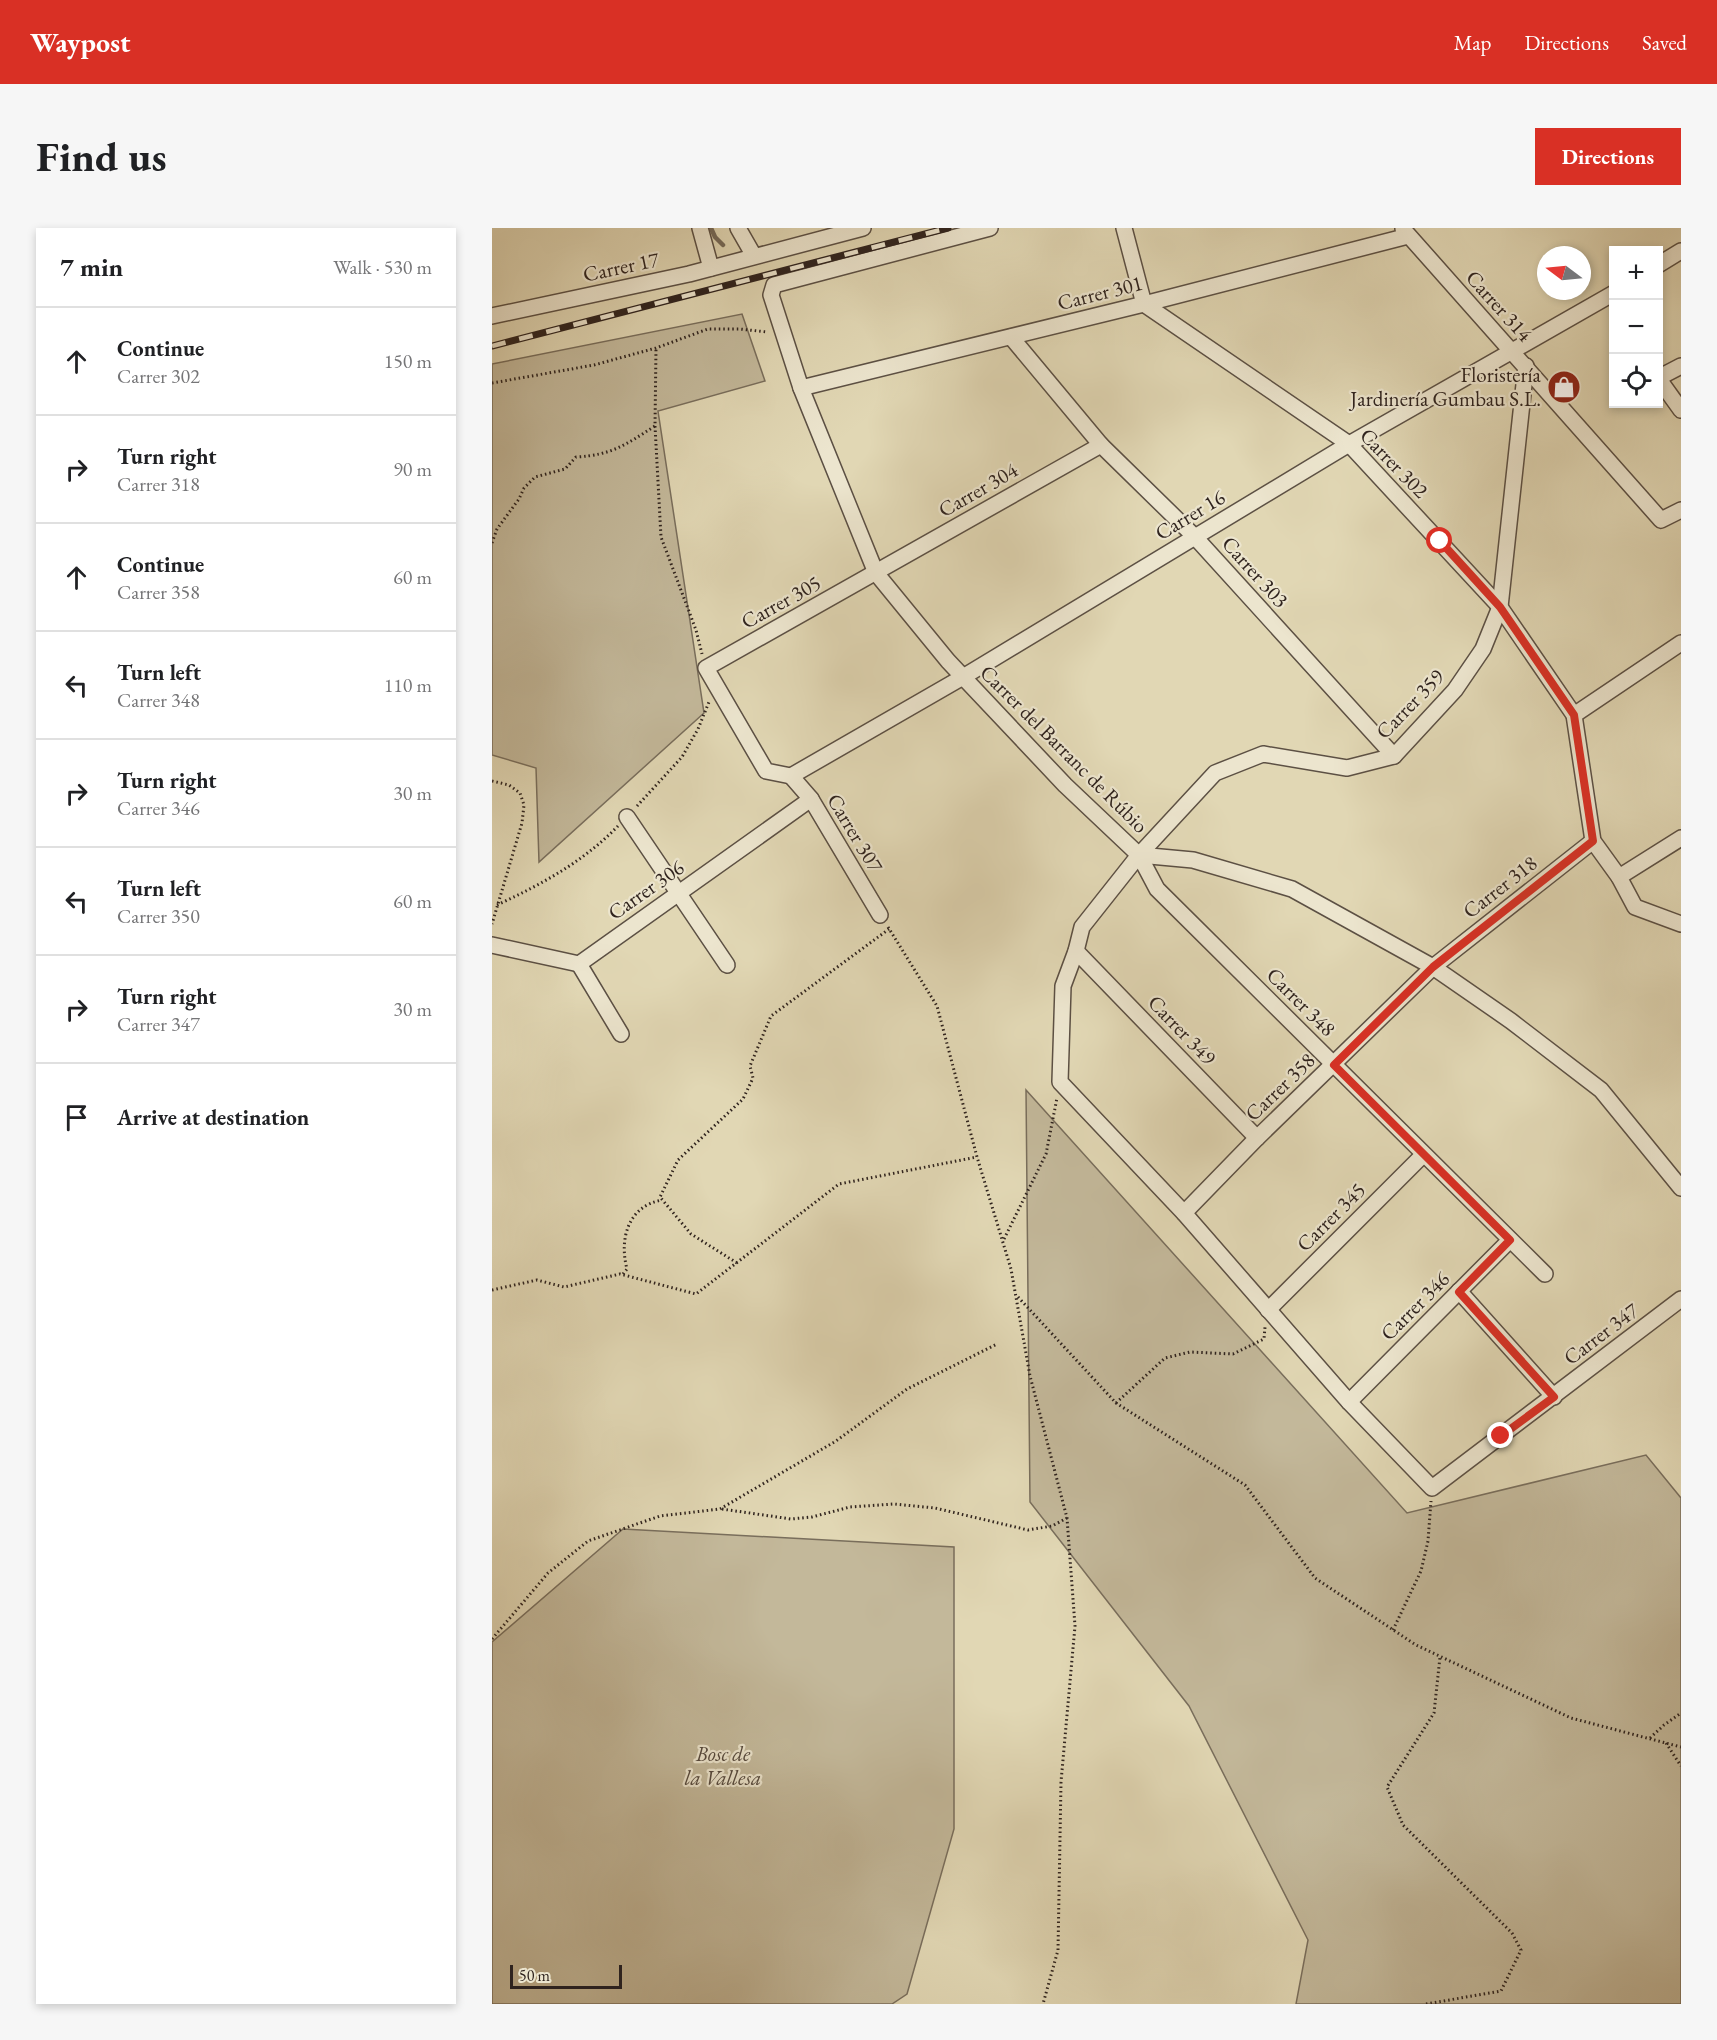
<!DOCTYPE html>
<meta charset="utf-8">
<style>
:root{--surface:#fff;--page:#f6f6f6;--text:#202124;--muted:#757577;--line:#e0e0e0;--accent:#d93025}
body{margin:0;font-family:"EB Garamond",serif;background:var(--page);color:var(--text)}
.controls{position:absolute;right:18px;top:18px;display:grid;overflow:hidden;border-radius:0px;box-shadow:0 3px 9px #0003}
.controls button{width:54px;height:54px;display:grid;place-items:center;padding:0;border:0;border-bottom:2px solid var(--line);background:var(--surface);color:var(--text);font:30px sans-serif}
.compass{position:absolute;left:1045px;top:18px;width:54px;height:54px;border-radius:50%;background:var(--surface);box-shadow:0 3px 9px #0003;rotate:286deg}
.scale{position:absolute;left:18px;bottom:15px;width:112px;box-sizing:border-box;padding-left:6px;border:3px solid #2f231e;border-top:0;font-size:16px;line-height:21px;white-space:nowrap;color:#2f231e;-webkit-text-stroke:4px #ece5ce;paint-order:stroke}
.stop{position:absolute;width:18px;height:18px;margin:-14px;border:4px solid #d93025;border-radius:50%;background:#fff}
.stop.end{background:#d93025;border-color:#fff;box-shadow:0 2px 6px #0008}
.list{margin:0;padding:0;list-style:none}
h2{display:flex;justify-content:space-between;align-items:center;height:78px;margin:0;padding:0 24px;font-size:26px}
h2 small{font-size:20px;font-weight:400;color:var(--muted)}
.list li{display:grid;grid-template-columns:39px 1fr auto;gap:18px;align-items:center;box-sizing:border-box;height:108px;padding:0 24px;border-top:2px solid var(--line)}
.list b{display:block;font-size:22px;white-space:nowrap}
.list p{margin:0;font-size:20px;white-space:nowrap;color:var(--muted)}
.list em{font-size:20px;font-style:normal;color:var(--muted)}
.icon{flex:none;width:33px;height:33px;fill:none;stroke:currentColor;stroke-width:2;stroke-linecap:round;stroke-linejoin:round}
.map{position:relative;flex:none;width:1189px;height:1776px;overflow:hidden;border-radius:0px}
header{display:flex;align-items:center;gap:36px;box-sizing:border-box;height:84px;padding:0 30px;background:var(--accent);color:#fff}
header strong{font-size:28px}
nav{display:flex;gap:33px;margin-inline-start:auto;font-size:21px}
.intro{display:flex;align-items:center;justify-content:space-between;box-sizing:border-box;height:144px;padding:0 36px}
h1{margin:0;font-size:42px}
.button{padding:15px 27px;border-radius:0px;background:var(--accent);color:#fff;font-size:21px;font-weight:700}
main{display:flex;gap:36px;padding:0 36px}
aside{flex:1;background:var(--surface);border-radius:0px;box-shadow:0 3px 9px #0003}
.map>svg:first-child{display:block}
.green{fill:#c3b89a;stroke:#796e5c;stroke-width:1.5}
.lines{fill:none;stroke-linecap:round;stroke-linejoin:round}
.stream{stroke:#756a59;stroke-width:4.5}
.street-casing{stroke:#5c5044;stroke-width:18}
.path{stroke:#2f231e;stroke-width:3;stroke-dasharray:1.5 3;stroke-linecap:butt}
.street{stroke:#ece5ce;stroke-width:15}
.rail-casing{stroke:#2f231e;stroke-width:7}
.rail{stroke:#ece5ce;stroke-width:4.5;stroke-dasharray:14;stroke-linecap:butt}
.route{stroke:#d93025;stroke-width:8}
.labels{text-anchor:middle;stroke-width:4.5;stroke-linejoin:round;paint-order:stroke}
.street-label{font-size:21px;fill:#2f231e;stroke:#ece5ce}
.poi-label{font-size:21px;fill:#2f231e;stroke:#ece5ce;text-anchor:end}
.park-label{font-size:21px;font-style:italic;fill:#54483d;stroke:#ece5ce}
</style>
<header>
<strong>Waypost</strong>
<nav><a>Map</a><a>Directions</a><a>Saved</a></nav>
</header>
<div class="intro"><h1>Find us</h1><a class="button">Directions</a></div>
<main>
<aside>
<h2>7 min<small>Walk · 530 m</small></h2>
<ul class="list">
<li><svg class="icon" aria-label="ahead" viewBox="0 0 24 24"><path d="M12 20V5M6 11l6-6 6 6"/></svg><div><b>Continue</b><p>Carrer 302</p></div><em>150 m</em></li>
<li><svg class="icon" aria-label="right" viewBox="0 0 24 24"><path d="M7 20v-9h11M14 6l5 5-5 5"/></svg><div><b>Turn right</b><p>Carrer 318</p></div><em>90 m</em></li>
<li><svg class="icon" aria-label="ahead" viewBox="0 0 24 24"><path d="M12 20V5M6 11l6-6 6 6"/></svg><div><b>Continue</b><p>Carrer 358</p></div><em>60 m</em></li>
<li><svg class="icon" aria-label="left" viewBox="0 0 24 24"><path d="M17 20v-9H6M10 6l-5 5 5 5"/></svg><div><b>Turn left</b><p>Carrer 348</p></div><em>110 m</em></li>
<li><svg class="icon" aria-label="right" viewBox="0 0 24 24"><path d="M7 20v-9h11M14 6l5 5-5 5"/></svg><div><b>Turn right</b><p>Carrer 346</p></div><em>30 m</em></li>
<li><svg class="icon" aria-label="left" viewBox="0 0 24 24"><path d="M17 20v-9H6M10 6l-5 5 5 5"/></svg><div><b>Turn left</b><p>Carrer 350</p></div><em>60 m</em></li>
<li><svg class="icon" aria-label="right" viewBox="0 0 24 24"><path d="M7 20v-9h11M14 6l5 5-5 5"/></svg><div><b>Turn right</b><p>Carrer 347</p></div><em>30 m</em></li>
<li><svg class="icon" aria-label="arrive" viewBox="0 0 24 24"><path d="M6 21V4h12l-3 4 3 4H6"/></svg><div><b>Arrive at destination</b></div></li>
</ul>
</aside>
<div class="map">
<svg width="1189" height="1776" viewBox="0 0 1189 1776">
<rect width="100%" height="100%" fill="#e1d7b4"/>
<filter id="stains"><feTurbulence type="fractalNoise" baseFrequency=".00333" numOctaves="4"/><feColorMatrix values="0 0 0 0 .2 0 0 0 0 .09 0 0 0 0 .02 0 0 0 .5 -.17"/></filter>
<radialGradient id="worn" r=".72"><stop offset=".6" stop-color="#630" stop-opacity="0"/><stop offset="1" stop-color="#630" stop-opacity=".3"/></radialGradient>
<g class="green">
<path d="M250 86 273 153 166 183 212 485 47 634 44 540 0 527V136Z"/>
<path d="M534 862 915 1285 1154 1227 1189 1270V1776H804L816 1712 697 1478 538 1274Z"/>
<path d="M131 1301 462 1319V1601L415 1766 400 1776H0V1414Z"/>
</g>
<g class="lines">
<path class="stream" d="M219 0 223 9 231 17"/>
<defs>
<g id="street">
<path d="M208 0 219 40"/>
<path d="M246 0 262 28"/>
<path d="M498 0 282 57 279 67 309 160 384 345 456 433 573 557 647 627 701 632 800 661 941 739 1019 793 1109 862 1189 960"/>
<path d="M632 0 652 76 857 216 1008 379 1082 487 1101 613 1127 649 1143 679 1189 696"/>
<path d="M911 1 1169 292 1189 282"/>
<path d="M1166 37 1189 23"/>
<path d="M0 88 197 46 371 0"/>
<path d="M519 109 609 217 703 309 902 528"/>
<path d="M1034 138 1008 379 991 421 963 462 902 528 855 540 771 526 723 545 647 627 590 699 584 723 571 758 568 854 692 985 857 1174 940 1260 1189 1071"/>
<path d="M1189 138 1166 150 1189 182"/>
<path d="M309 160 652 76 916 8"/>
<path d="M1082 487 1189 415"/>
<path d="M299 548 471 449 857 216 1122 65"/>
<path d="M299 548 274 543 214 440 609 217"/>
<path d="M299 548 319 571 388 687"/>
<path d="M135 589 235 737"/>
<path d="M647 627 665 661 1053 1046"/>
<path d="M1127 649 1189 610"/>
<path d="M0 717 87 736 319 571"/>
<path d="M584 723 765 910"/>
<path d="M87 736 129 806"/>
<path d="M692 985 765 910 941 739 1101 613"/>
<path d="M967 1063 1062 1169"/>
<path d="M776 1082 931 927"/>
<path d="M857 1174 1018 1012"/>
</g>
</defs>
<use href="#street" class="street-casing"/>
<g class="path">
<path d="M0 155 102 137 164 120 216 101H248L275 104"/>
<path d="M163 198 169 309 204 402 210 426"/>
<path d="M0 315 5 301 27 271 32 260 43 249 73 241 84 229C120 227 133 217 163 198L164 120"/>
<path d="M0 553 17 557 28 565 32 577 30 595 0 696"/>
<path d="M145 578 190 529 206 501 217 474"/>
<path d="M5 677C50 656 91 634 126 598"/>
<path d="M396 699 445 778 485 929 519 1041 538 1148 575 1290 583 1398 569 1554 566 1722 551 1776"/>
<path d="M512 1011 554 926 565 870"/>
<path d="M245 1035 199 1006 168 969 186 932 251 871 261 850 258 838 279 788 397 701"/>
<path d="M131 1046 135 1041C127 1011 136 978 170 972"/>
<path d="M0 1062 45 1052 72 1059 128 1046 204 1066 347 956 485 929"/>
<path d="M526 1069 624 1175 753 1257 823 1350 924 1417 1079 1490 1189 1519"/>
<path d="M624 1175 673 1130 698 1124 741 1126 772 1111 773 1099"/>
<path d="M230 1281 299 1291 320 1289 358 1279 402 1276 443 1280 536 1302 560 1298 575 1290"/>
<path d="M901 1402 929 1343 936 1313 939 1273"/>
<path d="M0 1411 56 1345 96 1313 168 1288 228 1281 344 1213 415 1161 505 1116"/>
<path d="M1158 1510 1172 1497 1189 1485"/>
<path d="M1174 1515 1189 1538"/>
<path d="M934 1776 1009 1763 1029 1722 1020 1705 911 1597 895 1559 942 1485 948 1429"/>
</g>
<use href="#street" class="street"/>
<defs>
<path id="rail" d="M0 118 456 0"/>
</defs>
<use href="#rail" class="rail-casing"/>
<use href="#rail" class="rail"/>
</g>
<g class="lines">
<path class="route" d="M948 313 1008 379 1082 487 1101 613 941 739 842 837 1018 1012 967 1064 1062 1169 1009 1208"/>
</g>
<defs>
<symbol id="shop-disc" viewBox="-11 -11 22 22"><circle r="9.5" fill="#8f2418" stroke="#ece5ce"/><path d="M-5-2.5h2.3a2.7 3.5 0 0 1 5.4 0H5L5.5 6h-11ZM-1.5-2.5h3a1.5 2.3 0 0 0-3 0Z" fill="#fff"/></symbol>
</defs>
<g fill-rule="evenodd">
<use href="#shop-disc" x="1053" y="140" width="38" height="38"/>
</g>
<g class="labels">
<g class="street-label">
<text transform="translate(129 39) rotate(-12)" y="7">Carrer 17</text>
<text transform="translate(608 65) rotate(-14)" y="7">Carrer 301</text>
<text transform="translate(1007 78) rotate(48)" y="7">Carrer 314</text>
<text transform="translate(902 235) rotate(46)" y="7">Carrer 302</text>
<text transform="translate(486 262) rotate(-30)" y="7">Carrer 304</text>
<text transform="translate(698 287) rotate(-31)" y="7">Carrer 16</text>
<text transform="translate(763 344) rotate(48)" y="7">Carrer 303</text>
<text transform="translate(289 374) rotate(-29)" y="7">Carrer 305</text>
<text transform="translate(918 476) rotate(-46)" y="7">Carrer 359</text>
<text transform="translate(572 521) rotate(45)" y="7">Carrer del Barranc de Rúbio</text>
<text transform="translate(363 605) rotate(59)" y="7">Carrer 307</text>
<text transform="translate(1008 659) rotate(-38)" y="7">Carrer 318</text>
<text transform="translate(154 662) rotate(-35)" y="7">Carrer 306</text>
<text transform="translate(809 774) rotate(45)" y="7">Carrer 348</text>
<text transform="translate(690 802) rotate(46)" y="7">Carrer 349</text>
<text transform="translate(788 859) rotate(-44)" y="7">Carrer 358</text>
<text transform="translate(839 989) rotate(-45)" y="7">Carrer 345</text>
<text transform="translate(923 1078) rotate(-45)" y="7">Carrer 346</text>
<text transform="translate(1109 1106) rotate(-37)" y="7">Carrer 347</text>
</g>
<g class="poi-label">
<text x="1049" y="154">Floristería<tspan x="1049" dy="24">Jardinería Gumbau S.L.</tspan></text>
</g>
<g class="park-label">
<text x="231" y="1533">Bosc de<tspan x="231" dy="24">la Vallesa</tspan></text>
</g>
</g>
<rect width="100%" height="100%" filter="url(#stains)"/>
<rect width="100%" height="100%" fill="url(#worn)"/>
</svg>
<div class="controls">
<button>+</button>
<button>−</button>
<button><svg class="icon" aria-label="locate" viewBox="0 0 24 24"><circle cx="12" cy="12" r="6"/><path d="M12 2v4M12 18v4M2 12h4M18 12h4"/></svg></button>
</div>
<svg class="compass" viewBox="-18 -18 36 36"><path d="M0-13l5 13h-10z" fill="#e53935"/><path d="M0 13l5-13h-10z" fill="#757577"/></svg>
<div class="scale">50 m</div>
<div class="stop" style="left:948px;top:313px"></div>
<div class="stop end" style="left:1009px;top:1208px"></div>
</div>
</main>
